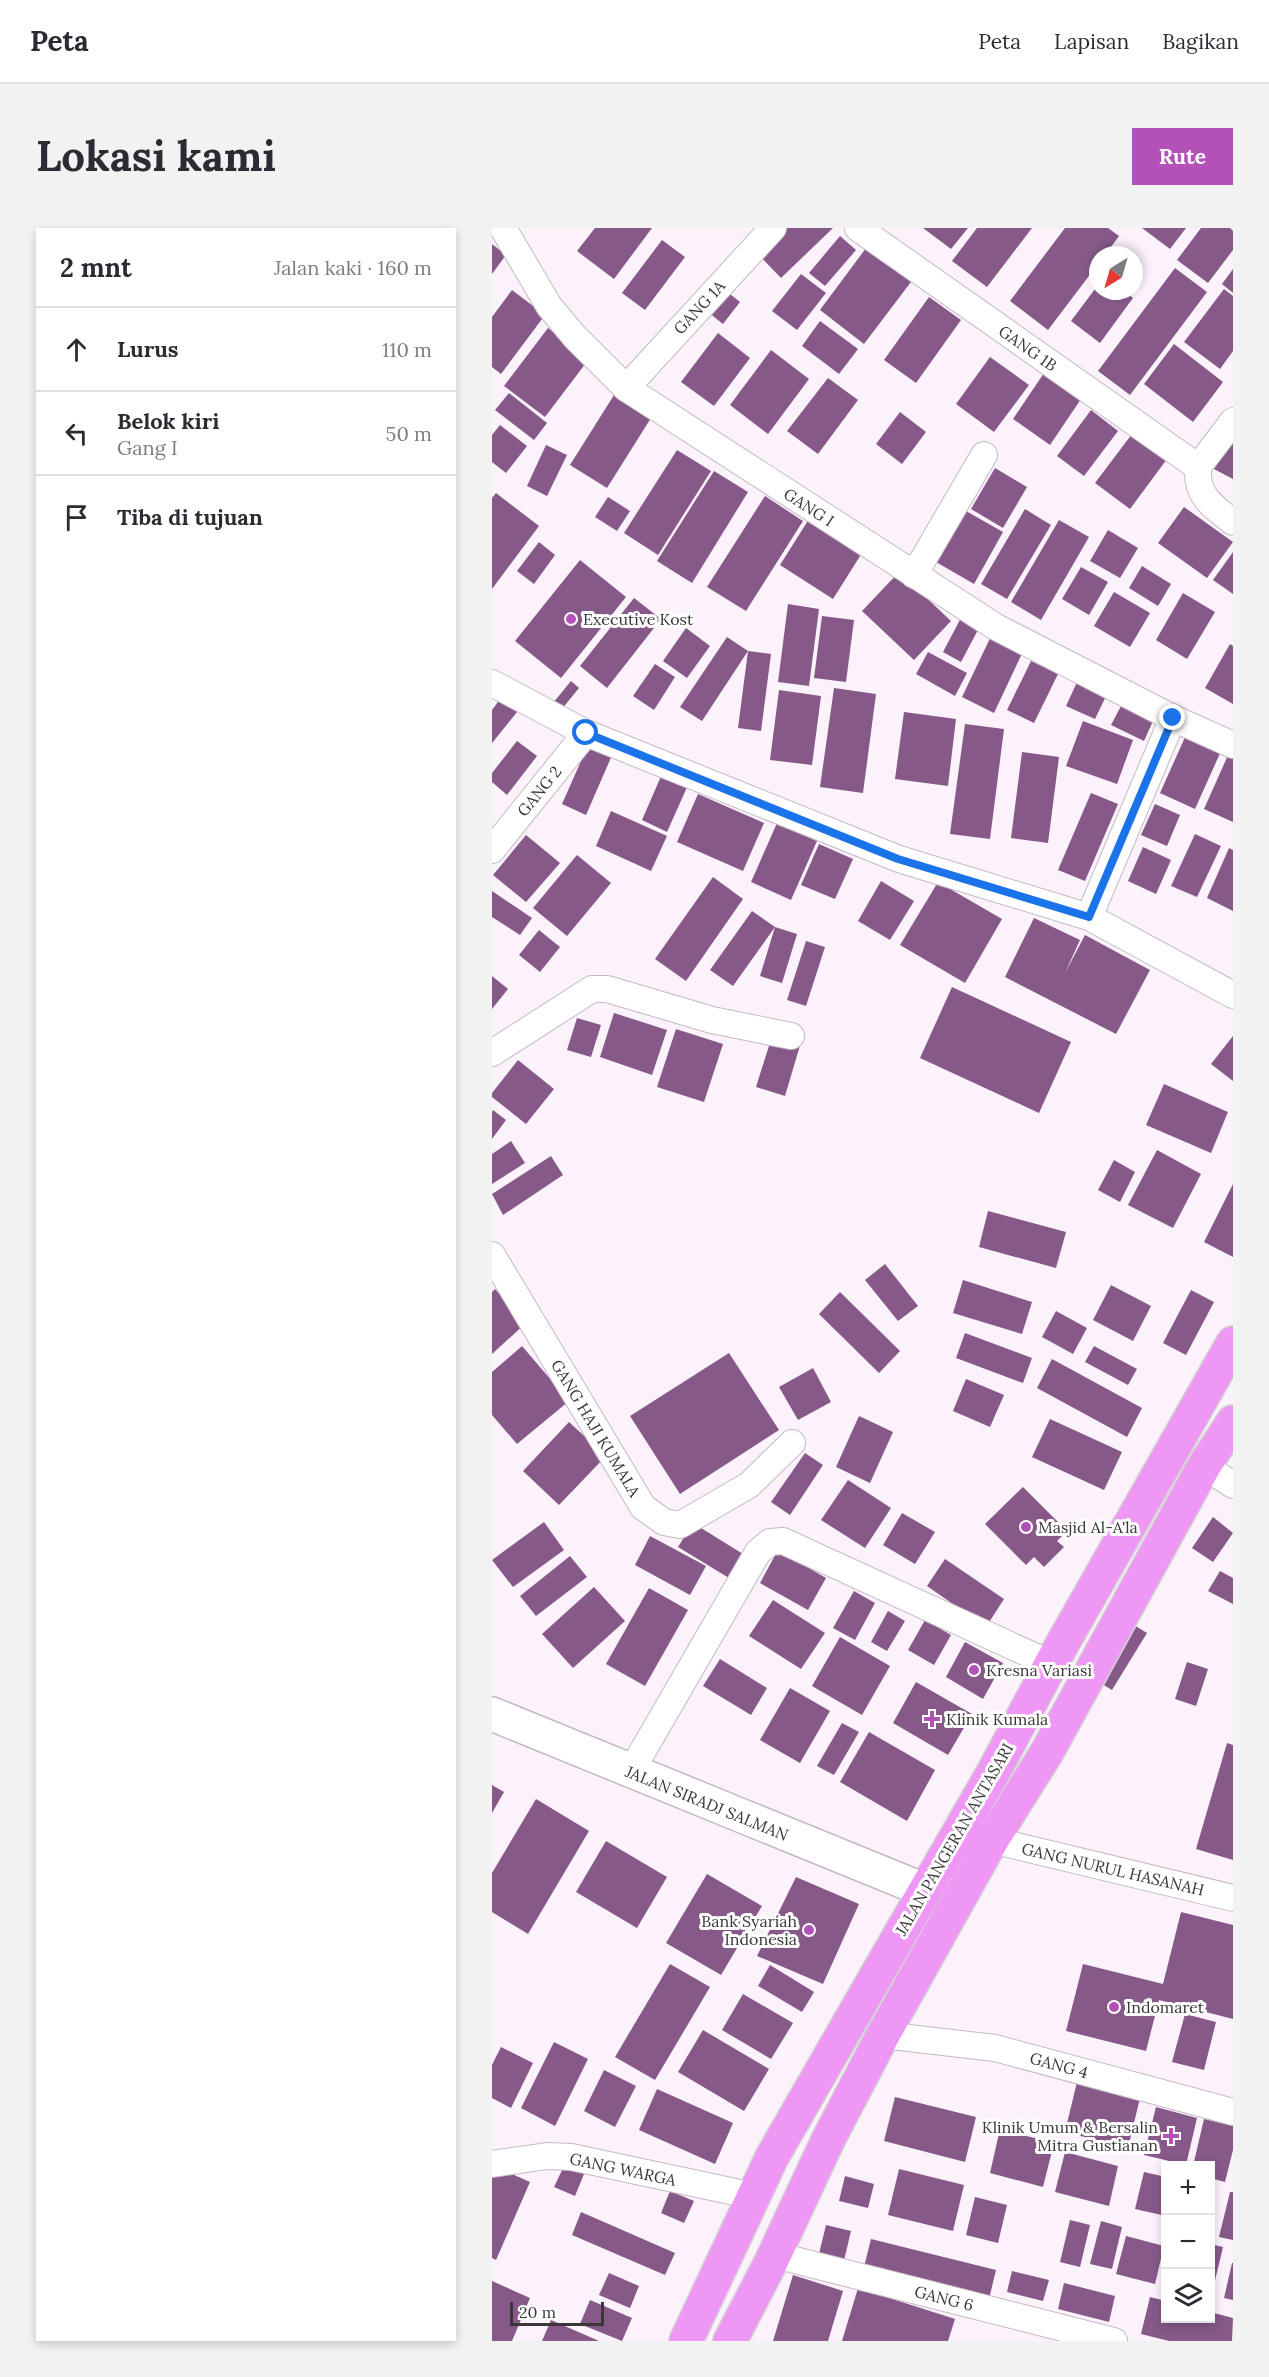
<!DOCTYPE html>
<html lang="id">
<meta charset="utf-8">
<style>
:root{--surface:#fff;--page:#f2f2f3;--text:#2b2b33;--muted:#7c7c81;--line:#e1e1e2;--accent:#b351b9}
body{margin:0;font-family:Lora,serif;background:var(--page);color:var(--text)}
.controls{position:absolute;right:18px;bottom:18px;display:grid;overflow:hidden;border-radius:0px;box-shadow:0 3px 9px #0003}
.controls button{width:54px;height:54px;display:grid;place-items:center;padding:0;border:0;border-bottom:2px solid var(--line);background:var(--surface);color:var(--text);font:30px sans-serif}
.compass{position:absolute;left:597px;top:18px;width:54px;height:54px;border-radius:50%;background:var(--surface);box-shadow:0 3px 9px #0003;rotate:217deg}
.scale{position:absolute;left:18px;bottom:15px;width:94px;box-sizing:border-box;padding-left:6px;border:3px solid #3a363a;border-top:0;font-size:16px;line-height:21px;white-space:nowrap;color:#3a363a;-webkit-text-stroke:4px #fff;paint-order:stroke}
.stop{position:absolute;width:18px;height:18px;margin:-14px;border:4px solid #1a73e8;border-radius:50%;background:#fff}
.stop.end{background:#1a73e8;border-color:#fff;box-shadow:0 2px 6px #0008}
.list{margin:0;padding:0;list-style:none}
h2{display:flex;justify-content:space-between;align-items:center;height:78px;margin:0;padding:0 24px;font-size:26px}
h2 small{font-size:20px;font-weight:400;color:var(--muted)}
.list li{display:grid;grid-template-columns:39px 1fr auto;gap:18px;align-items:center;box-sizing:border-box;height:84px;padding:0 24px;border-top:2px solid var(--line)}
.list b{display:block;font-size:22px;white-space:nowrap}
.list p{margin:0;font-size:20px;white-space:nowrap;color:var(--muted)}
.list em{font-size:20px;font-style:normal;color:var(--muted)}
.icon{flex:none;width:33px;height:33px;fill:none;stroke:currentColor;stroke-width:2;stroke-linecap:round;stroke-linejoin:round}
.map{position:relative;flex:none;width:741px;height:2113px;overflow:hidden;border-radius:0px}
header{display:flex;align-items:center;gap:36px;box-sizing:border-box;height:84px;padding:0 30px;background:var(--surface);border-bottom:2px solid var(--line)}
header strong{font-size:28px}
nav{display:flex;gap:33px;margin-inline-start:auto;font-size:21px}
.intro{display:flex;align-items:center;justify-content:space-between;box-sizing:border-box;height:144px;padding:0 36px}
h1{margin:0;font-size:42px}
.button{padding:15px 27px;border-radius:0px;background:var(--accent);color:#fff;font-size:21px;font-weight:700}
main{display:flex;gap:36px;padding:0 36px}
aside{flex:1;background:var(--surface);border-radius:0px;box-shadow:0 3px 9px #0003}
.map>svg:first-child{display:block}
.building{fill:#865988}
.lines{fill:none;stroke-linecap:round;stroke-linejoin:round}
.street-casing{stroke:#c3bac4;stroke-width:28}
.secondary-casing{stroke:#c3bac4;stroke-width:36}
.highway-casing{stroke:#d4d3d4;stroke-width:36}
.street{stroke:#fff;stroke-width:26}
.secondary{stroke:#fff;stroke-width:33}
.highway{stroke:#ef97f4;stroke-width:33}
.route{stroke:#1a73e8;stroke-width:8}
.poi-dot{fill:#b351b9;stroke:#fff;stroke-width:2}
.labels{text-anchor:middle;stroke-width:6;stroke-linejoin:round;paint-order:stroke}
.street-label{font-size:16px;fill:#3a363a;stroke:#fff}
.poi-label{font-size:16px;fill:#3a363a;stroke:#fff;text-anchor:start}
</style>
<header>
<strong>Peta</strong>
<nav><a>Peta</a><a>Lapisan</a><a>Bagikan</a></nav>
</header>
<div class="intro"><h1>Lokasi kami</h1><a class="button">Rute</a></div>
<main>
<aside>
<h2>2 mnt<small>Jalan kaki · 160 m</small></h2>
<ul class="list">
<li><svg class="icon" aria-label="ahead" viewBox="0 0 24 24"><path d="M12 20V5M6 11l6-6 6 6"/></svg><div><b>Lurus</b></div><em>110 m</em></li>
<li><svg class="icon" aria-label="left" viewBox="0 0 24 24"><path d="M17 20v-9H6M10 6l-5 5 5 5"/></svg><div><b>Belok kiri</b><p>Gang I</p></div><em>50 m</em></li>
<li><svg class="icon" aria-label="arrive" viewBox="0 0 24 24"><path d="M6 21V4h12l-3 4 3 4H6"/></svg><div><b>Tiba di tujuan</b></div></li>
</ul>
</aside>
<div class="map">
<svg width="741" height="2113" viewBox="0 0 741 2113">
<rect width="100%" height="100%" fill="#fcf2fc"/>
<g class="building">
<path d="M103 0H160L122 51 85 23Z"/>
<path d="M292 0H341L289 50 266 26Z"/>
<path d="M431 0H476L459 21Z"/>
<path d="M485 0H540L495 59 460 33Z"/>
<path d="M573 0H616L627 8 613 27H606V36L556 102 518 73Z"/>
<path d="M650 0H694L678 21Z"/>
<path d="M709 0H738L741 3V22L716 55 685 32Z"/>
<path d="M348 8 364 22 333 58 317 45Z"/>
<path d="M170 12 193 29 153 82 130 65Z"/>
<path d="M380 12 425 46 372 116 328 82Z"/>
<path d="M0 16 14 27 0 46Z"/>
<path d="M683 40 715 64 638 167 606 143Z"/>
<path d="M741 41V65L730 56Z"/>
<path d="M309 46 334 65 305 102 280 83Z"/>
<path d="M606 57V63H633L641 70 608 115 579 93Z"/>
<path d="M732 61 741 68V123L728 141 692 114Z"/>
<path d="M20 62 53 87 9 146 0 139V89Z"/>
<path d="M233 62 248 74 231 96 216 84Z"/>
<path d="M437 69 469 92 424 155 392 132Z"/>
<path d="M328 93 366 121 347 146 310 118Z"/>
<path d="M56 100 97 131 53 189 12 158Z"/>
<path d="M226 105 258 130 222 178 189 154Z"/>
<path d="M682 116 731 154 701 194 652 156Z"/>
<path d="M279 122 317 151 276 206 238 177Z"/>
<path d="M498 129 537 157 502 204 464 176Z"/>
<path d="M552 145 589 171 558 217 521 191Z"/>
<path d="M336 150 366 172 326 226 295 203Z"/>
<path d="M17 165 55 195 42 212 3 182Z"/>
<path d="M122 167 159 190 115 260 78 237Z"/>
<path d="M599 182 626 203 592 248 565 228Z"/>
<path d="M408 184 434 204 410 236 384 216Z"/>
<path d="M8 197 35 218 14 245 0 234V207Z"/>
<path d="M741 202V251L720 240Z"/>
<path d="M640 206 675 231 638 281 603 255Z"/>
<path d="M54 217 75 227 55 268 35 258Z"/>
<path d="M185 222 219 243 166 327 132 305Z"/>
<path d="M503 240 535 259 511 300 479 281Z"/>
<path d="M222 243 256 264 200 355 165 333Z"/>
<path d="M4 265 47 298 0 361V270Z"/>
<path d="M273 268 311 293 254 383 215 359Z"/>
<path d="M116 269 138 283 125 303 103 289Z"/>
<path d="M692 279 741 314 715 350 666 315Z"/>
<path d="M533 281 559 297 515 371 489 356Z"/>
<path d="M474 283 511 304 482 356 444 334Z"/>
<path d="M317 291 370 325 341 371 288 337Z"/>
<path d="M567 292 597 309 549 392 519 374Z"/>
<path d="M616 302 646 320 628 350 598 333Z"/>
<path d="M47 314 63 327 42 356 25 343Z"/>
<path d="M741 324V366L721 352Z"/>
<path d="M88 332 134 369 69 450 23 413Z"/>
<path d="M650 338 679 356 666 378 637 360Z"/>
<path d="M589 339 616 354 597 387 570 371Z"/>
<path d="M407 344 459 393 422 432 370 383Z"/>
<path d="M622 364 658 385 638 419 602 398Z"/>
<path d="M691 365 723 384 695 431 664 412Z"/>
<path d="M142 370 169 391 115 460 88 438Z"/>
<path d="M296 376 327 381 317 458 286 454Z"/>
<path d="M330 388 362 392 354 454 322 450Z"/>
<path d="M470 388 488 398 469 434 451 424Z"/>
<path d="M194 400 218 418 195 450 171 433Z"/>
<path d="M502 402 534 417 502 485 470 469Z"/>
<path d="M235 409 256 423 210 493 188 479Z"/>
<path d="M738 416 741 418V476L713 460Z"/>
<path d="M256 423 279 426 269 503 246 500Z"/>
<path d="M436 424 475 445 463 468 424 446Z"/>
<path d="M539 433 566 446 542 495 515 482Z"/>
<path d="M163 436 183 449 162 482 141 468Z"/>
<path d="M586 452 615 466 603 491 574 478Z"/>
<path d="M79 453 87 460 69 482 61 475Z"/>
<path d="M342 460 384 466 371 565 328 559Z"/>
<path d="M287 462 329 468 320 537 278 532Z"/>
<path d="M8 471 25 484 0 515V482Z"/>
<path d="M629 478 661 493 652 513 619 497Z"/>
<path d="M412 484 464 491 456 558 403 551Z"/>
<path d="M591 493 641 512 625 556 574 538Z"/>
<path d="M473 496 512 501 498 611 458 606Z"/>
<path d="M694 507 729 523 703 581 668 565Z"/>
<path d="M25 513 45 528 15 567 0 554V545Z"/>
<path d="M97 515 121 525 94 587 70 576Z"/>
<path d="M530 524 567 529 556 615 519 610Z"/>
<path d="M737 525 741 526V594L712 581Z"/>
<path d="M170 546 196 557 175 604 150 592Z"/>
<path d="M599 565 626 576 593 653 566 642Z"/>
<path d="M206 566 272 595 251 643 185 614Z"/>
<path d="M663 576 688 587 675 618 649 607Z"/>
<path d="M119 583 175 608 159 643 104 618Z"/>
<path d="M285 595 325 613 299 672 259 654Z"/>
<path d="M703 606 729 618 705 669 679 658Z"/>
<path d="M34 607 68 635 34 674 1 647Z"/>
<path d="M327 616 361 631 343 671 309 657Z"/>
<path d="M651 619 679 632 664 666 636 653Z"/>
<path d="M737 620 741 622V683L715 670Z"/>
<path d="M85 627 119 655 75 708 41 680Z"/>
<path d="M221 649 251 671 194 753 163 731Z"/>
<path d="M389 653 422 673 398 712 366 693Z"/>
<path d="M446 654 510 691 473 755 408 717Z"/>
<path d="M0 663 40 690 28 707 0 689Z"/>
<path d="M260 683 283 699 305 706 290 755 268 748 283 699 241 758 218 742Z"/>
<path d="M542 690 588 712 573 745 593 707 658 742 624 806 513 749Z"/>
<path d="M47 702 68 719 48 744 27 727Z"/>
<path d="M314 713 333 719 314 778 295 772Z"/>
<path d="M0 748 16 761 0 781Z"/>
<path d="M460 759 579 814 547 885 428 830Z"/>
<path d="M122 785 175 802 160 847 108 829Z"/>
<path d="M85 790 109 797 99 829 75 822Z"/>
<path d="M184 801 231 816 212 874 165 859Z"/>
<path d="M281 805 309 814 293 868 264 859Z"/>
<path d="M741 808V853L719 836Z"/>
<path d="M26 832 62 861 34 896 0 869V865Z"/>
<path d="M672 856 736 884 719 925 654 897Z"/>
<path d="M1 882 14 892 0 911V884Z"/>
<path d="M19 913 33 935 0 956V926Z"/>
<path d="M665 922 709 946 681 1000 636 977Z"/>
<path d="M59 928 71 947 11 987 0 966Z"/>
<path d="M622 932 643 944 628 974 606 962Z"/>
<path d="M741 956V1029L712 1014Z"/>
<path d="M496 983 574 1004 564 1040 487 1019Z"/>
<path d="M393 1036 426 1078 406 1093 373 1052Z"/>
<path d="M471 1052 540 1074 530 1106 461 1085Z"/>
<path d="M619 1057 659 1078 641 1113 601 1092Z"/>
<path d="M3 1061 34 1095 0 1126V1064Z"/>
<path d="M699 1062 722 1074 694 1127 671 1115Z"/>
<path d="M348 1064 408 1123 387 1145 327 1086Z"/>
<path d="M564 1083 595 1100 581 1126 550 1109Z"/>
<path d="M473 1105 540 1130 531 1155 464 1130Z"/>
<path d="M30 1118 77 1173 25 1216 0 1187V1144Z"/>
<path d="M602 1118 645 1141 636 1157 593 1134Z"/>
<path d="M237 1125 287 1202 188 1266 138 1188Z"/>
<path d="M560 1131 650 1180 635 1209 545 1160Z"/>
<path d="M321 1140 339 1174 306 1192 287 1159Z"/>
<path d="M474 1151 512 1167 498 1199 461 1183Z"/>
<path d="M367 1188 401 1204 378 1255 344 1239Z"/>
<path d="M558 1191 630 1224 612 1262 540 1229Z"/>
<path d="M77 1194 114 1228 67 1277 31 1243Z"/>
<path d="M313 1225 331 1237 298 1287 279 1274Z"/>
<path d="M356 1252 399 1280 373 1320 329 1292Z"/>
<path d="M531 1259 575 1303 565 1313 572 1319 552 1339 542 1329 534 1337 493 1296Z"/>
<path d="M410 1285 443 1304 423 1336 391 1317Z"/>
<path d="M721 1289 741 1305 721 1334 700 1320Z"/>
<path d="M52 1294 72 1322 21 1359 0 1332Z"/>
<path d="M201 1295 251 1326 237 1350 186 1319Z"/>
<path d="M158 1308 214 1338 198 1367 143 1337Z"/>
<path d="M286 1322 334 1350 316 1382 268 1355Z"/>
<path d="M78 1328 95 1349 44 1388 28 1368Z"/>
<path d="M453 1331 512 1371 494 1399 435 1358Z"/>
<path d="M728 1343 741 1350V1376L716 1363Z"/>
<path d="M102 1359 133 1393 81 1440 50 1406Z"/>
<path d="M157 1360 196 1382 153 1458 114 1436Z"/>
<path d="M362 1363 383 1375 363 1412 341 1400Z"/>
<path d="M281 1372 333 1405 309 1441 257 1408Z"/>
<path d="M396 1383 413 1393 395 1423 379 1414Z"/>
<path d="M433 1392 459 1407 442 1437 416 1422Z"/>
<path d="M637 1394 655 1405 620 1462 602 1451Z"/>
<path d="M348 1409 398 1438 370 1487 320 1458Z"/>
<path d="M473 1414 511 1435 491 1471 454 1449Z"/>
<path d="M228 1431 275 1460 259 1487 211 1458Z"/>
<path d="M695 1434 716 1441 704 1478 683 1471Z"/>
<path d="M424 1454 480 1486 456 1527 401 1495Z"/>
<path d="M298 1460 338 1483 308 1535 268 1512Z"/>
<path d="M350 1495 367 1504 342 1547 325 1538Z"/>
<path d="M377 1504 443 1542 415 1593 348 1554Z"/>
<path d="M735 1515 741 1517V1632L704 1621Z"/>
<path d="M0 1557 12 1564 0 1585Z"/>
<path d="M44 1571 97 1603 36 1706 0 1684V1645Z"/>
<path d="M114 1613 175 1649 145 1700 84 1664Z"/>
<path d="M215 1646 270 1678 229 1747 174 1715Z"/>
<path d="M304 1649 367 1676 331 1756 265 1728Z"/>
<path d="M689 1684 741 1697V1791L667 1772 654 1823 574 1803 591 1736 671 1756Z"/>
<path d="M178 1736 218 1759 163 1852 123 1829Z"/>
<path d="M278 1737 322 1764 310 1784 266 1758Z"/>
<path d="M251 1766 301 1795 279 1831 230 1802Z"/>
<path d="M693 1786 724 1794 712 1842 680 1834Z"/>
<path d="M211 1802 277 1841 252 1883 186 1844Z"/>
<path d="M62 1814 96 1831 63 1898 29 1880Z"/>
<path d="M9 1819 41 1835 19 1880 0 1870V1837Z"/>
<path d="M112 1842 144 1858 123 1899 92 1883Z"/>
<path d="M585 1854 648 1870 636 1920 573 1904Z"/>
<path d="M165 1861 241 1895 223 1936 147 1902Z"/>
<path d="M403 1869 484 1889 473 1934 392 1913Z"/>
<path d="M664 1879 705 1890 694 1937 652 1927Z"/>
<path d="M712 1891 741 1898V1922L733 1954 718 1950V1938H701Z"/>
<path d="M508 1901 562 1915 551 1959 498 1945Z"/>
<path d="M573 1924 626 1938 617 1978 563 1964Z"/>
<path d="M0 1937 38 1954 4 2032 0 2030Z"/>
<path d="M72 1938 92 1946 83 1968 62 1959Z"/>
<path d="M407 1941 472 1957 461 2003 396 1987Z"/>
<path d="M652 1944 674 1949V1988L643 1981Z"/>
<path d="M353 1948 382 1956 376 1980 347 1973Z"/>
<path d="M178 1963 202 1973 192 1995 169 1985Z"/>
<path d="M738 1964H741V2012L727 2009Z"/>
<path d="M483 1969 515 1977 506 2015 474 2007Z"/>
<path d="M89 1984 183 2025 173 2047 80 2007Z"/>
<path d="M578 1992 598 1997 588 2039 568 2034Z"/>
<path d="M609 1993 630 1999 620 2041 598 2036Z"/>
<path d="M334 1997 359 2003 350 2041 325 2034Z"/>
<path d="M634 2008 672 2018 663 2056 624 2046Z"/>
<path d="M379 2011 504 2042 497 2071 372 2039Z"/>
<path d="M718 2016 731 2019 719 2069H718Z"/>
<path d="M740 2035H741V2072L732 2070Z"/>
<path d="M520 2043 557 2052 551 2073 515 2064Z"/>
<path d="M117 2045 147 2058 138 2080 107 2067Z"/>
<path d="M301 2047 351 2063 336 2113H281Z"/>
<path d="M0 2053 38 2070 20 2113H0Z"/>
<path d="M572 2055 623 2068 617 2094 566 2081Z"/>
<path d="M366 2060 463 2091 456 2113H350Z"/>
<path d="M658 2069 674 2073V2090H718V2084L741 2090 740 2113H677L649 2106Z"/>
<path d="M98 2072 140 2090 130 2113 88 2096Z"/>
<path d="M59 2092 107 2113H50Z"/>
</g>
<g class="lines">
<defs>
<g id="street">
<path d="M11 0 57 78 83 109 134 160 504 399 681 490 741 517"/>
<path d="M366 0 706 239"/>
<path d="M134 160 281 0"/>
<path d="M706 239C704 268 720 278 741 294"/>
<path d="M706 239 741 193"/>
<path d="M422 347 492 227"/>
<path d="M0 455 94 505 407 631 597 689 741 767"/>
<path d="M0 622 94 505"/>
<path d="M597 689 681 490"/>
<path d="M0 825 100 761H115L220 792 299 808"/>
<path d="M0 1027 151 1279 172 1294 188 1297 257 1257 300 1215"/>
<path d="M712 1238 741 1257"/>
<path d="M138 1545 266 1324 278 1314 291 1313 559 1436"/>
<path d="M500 1612 741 1670"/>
<path d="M391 1807 503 1820 741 1884"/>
<path d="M0 1936 55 1928 79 1929 262 1968"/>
<path d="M283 2027 622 2113"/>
</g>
<path id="secondary" d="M0 1486 432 1662"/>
<g id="highway">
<path d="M194 2113 280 1929 502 1543 559 1436 741 1115"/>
<path d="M238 2113 279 2034 337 1910 391 1807 500 1612 555 1524 712 1238 741 1194"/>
</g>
</defs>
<use href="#street" class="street-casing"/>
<use href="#secondary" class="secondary-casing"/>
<use href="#highway" class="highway-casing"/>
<use href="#street" class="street"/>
<use href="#secondary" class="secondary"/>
<use href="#highway" class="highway"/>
</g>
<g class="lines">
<path class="route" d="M94 505 406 631 597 689 681 490"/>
</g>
<g class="poi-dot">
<circle cx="79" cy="391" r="6"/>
<circle cx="534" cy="1299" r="6"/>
<circle cx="482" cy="1442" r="6"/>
<path d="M437 1482h6v6h6v6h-6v6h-6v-6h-6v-6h6z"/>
<circle cx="317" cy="1702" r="6"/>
<circle cx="622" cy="1779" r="6"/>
<path d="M676 1899h6v6h6v6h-6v6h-6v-6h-6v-6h6z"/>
</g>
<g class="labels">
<g class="street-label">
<text transform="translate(207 79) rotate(-47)" y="6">GANG 1A</text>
<text transform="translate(536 120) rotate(35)" y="6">GANG 1B</text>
<text transform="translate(317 279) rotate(33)" y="6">GANG I</text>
<text transform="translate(47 563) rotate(-51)" y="6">GANG 2</text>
<text transform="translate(104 1200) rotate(59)" y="6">GANG HAJI KUMALA</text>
<text transform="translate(215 1575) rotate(22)" y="6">JALAN SIRADJ SALMAN</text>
<text transform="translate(462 1611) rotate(-60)" y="6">JALAN PANGERAN ANTASARI</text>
<text transform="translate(621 1641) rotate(13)" y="6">GANG NURUL HASANAH</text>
<text transform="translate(567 1837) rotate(15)" y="6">GANG 4</text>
<text transform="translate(131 1941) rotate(12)" y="6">GANG WARGA</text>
<text transform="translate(452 2070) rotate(14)" y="6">GANG 6</text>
</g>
<g class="poi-label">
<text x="91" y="397">Executive Kost</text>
<text x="546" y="1305">Masjid Al-A'la</text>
<text x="494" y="1448">Kresna Variasi</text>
<text x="454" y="1497">Klinik Kumala</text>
<text x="305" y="1699" text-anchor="end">Bank Syariah<tspan x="305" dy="18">Indonesia</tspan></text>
<text x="634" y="1785">Indomaret</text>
<text x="666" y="1905" text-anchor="end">Klinik Umum &amp; Bersalin<tspan x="666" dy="18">Mitra Gustianan</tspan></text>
</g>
</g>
</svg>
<div class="controls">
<button>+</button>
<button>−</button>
<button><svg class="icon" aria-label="layers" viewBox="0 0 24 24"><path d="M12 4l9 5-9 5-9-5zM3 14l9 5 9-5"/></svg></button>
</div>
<svg class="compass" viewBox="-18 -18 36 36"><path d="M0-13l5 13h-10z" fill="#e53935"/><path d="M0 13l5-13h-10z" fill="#7c7c81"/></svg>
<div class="scale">20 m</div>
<div class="stop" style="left:94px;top:505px"></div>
<div class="stop end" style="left:681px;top:490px"></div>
</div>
</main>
